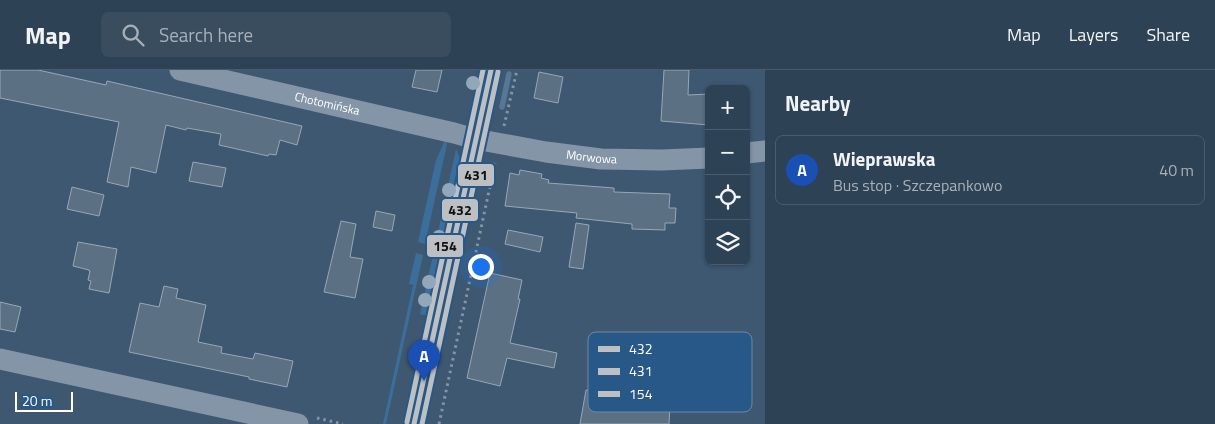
<!DOCTYPE html>
<meta charset="utf-8">
<style>
:root{--surface:#2e4255;--page:#3a4d5f;--text:#f1f3f6;--muted:#a7b0b9;--line:#495b6c;--accent:#bbc5cd}
body{margin:0;font-family:"Titillium Web",sans-serif;background:var(--page);color:var(--text)}
.controls{position:absolute;right:15px;top:15px;display:grid;overflow:hidden;border-radius:8px;box-shadow:0 1px 4px #0004}
.controls button{width:45px;height:45px;display:grid;place-items:center;padding:0;border:0;border-bottom:1px solid var(--line);background:var(--surface);color:var(--text);font:25px sans-serif}
.scale{position:absolute;left:15px;bottom:12px;width:58px;box-sizing:border-box;padding-left:5px;border:2px solid #fff;border-top:0;font-size:14px;line-height:18px;white-space:nowrap;color:#fff;-webkit-text-stroke:4px #285887;paint-order:stroke}
.you{position:absolute;left:480px;top:196px;width:18px;height:18px;margin:-12px;border:4px solid #fff;border-radius:50%;background:#1a73e8;box-shadow:0 0 0 8px #1a73e833}
.badge{display:grid;place-items:center;width:32px;height:32px;border-radius:50%;background:var(--accent);color:#fff;font-size:16px;font-weight:700}
.pin{position:absolute;translate:-50% -41px;filter:drop-shadow(0 1px 2px #0008)}
.pin::after{content:'';position:absolute;top:26px;width:18px;height:15px;background:inherit;clip-path:polygon(0 0,100% 0,50% 100%)}
.list{margin:0;padding:0;list-style:none}
h2{display:flex;justify-content:space-between;align-items:center;height:65px;margin:0;padding:0 20px;font-size:21px}
h2 small{font-size:16px;font-weight:400;color:var(--muted)}
.list li{display:grid;grid-template-columns:32px 1fr auto;gap:15px;align-items:center;box-sizing:border-box;height:70px;margin:0 10px 10px;padding:0 10px;border:1px solid var(--line);border-radius:8px}
.list b{display:block;font-size:19px;white-space:nowrap}
.list p{margin:0;font-size:16px;white-space:nowrap;color:var(--muted)}
.list em{font-size:16px;font-style:normal;color:var(--muted)}
.icon{flex:none;width:28px;height:28px;fill:none;stroke:currentColor;stroke-width:2;stroke-linecap:round;stroke-linejoin:round}
.map{position:relative;flex:none;width:765px;height:354px;overflow:hidden}
header{display:flex;align-items:center;gap:30px;box-sizing:border-box;height:70px;padding:0 25px;background:var(--surface);border-bottom:1px solid var(--line)}
header strong{font-size:24px}
nav{display:flex;gap:28px;margin-inline-start:auto;font-size:18px}
.search{width:350px;height:45px;background:var(--page);display:flex;align-items:center;gap:12px;box-sizing:border-box;padding:0 18px;border-radius:8px;color:var(--muted);font-size:19px}
main{display:flex}
aside{flex:1;background:var(--surface)}
.map>svg:first-child{display:block}
.green{fill:#3c6e9c}
.lines{fill:none;stroke-linecap:round;stroke-linejoin:round}
.stream{stroke:#577796;stroke-width:5.5}
.building{fill:#5b7083;stroke:#98a7b5}
.path{stroke:#8495a7;stroke-width:3;stroke-dasharray:2.5 4;stroke-linecap:butt}
.minor{stroke:#8495a7;stroke-width:21}
.bus-1-casing{stroke:#285887;stroke-width:9}
.bus-2-casing{stroke:#285887;stroke-width:9}
.bus-3-casing{stroke:#285887;stroke-width:9}
.bus-1{stroke:#bcc0c3;stroke-width:5}
.bus-2{stroke:#bcc0c3;stroke-width:5}
.bus-3{stroke:#bcc0c3;stroke-width:5}
.tree{fill:#92a7ba}
.labels{text-anchor:middle;stroke-width:4;stroke-linejoin:round;paint-order:stroke}
.street-label{font-size:12px;fill:#fff;stroke:#285887}
.key{fill:#285887;stroke:#688aab;stroke-width:1}
.key-label{font-size:14px;fill:#fff}
.line-badge{stroke:#285887;stroke-width:2}
.pale-badge-label{font-size:14px;text-anchor:middle;font-weight:bold;fill:#111}
</style>
<header>
<strong>Map</strong>
<div class="search"><svg class="icon" aria-label="search" viewBox="0 0 24 24"><circle cx="10" cy="10" r="6"/><path d="M15 15l6 6"/></svg>Search here</div>
<nav><a>Map</a><a>Layers</a><a>Share</a></nav>
</header>
<main>
<div class="map">
<svg width="765" height="354" viewBox="0 0 765 354">
<rect width="100%" height="100%" fill="#3e5871"/>
<g class="green">
<path d="M446 68 447 74 425 174 418 172 436 90Z"/>
<path d="M456 79 459 86 461 95 443 175 440 177 435 176Z"/>
<path d="M416 183 423 185 386 354H383L413 215 409 214Z"/>
<path d="M433 185H438L440 190 429 243 425 245 420 244Z"/>
</g>
<g class="lines">
<path class="stream" d="M502 37 509 4"/>
</g>
<g class="building">
<path d="M0 0H38L106 15 107 11 302 56 297 75 280 70 276 85 269 84 268 86 219 75 221 64 187 58 186 60 166 55 156 103 131 97 128 117 107 112 119 52 0 28Z"/>
<path d="M416 0H442L437 22 412 17Z"/>
<path d="M664 0H689L688 25 709 24V55L661 51Z"/>
<path d="M539 2 563 7 558 33 534 28Z"/>
<path d="M193 92 226 98 222 117 189 111Z"/>
<path d="M520 100 542 104 541 108 549 110 548 113 614 118V122L670 124 669 138H676L675 153H665V160L632 159V154L576 148 577 143 505 136 510 103 519 105Z"/>
<path d="M72 117 104 125 99 146 67 139Z"/>
<path d="M376 141 395 145 392 161 373 157Z"/>
<path d="M341 151 356 154 350 187 363 189 355 228 324 222Z"/>
<path d="M576 153 589 155 583 199 569 197Z"/>
<path d="M508 160 543 167 540 182 505 174Z"/>
<path d="M78 172 117 179 109 223 89 219 91 211 88 210 90 201H89V200L73 196Z"/>
<path d="M490 203 522 210 518 229H520L510 273 557 283 554 298 507 288 500 316 467 308Z"/>
<path d="M164 216 178 219 176 228 206 235 198 272 222 277 221 283 253 289 255 283 293 291 287 317 249 309V307L129 282 140 233 159 237Z"/>
<path d="M0 232 21 237 15 262 0 259Z"/>
<path d="M606 299 655 309 652 331 670 334 669 354H580L586 320 601 322Z"/>
</g>
<g class="lines">
<g class="path">
<path d="M504 56 517 0"/>
<path d="M317 348 343 354"/>
<path d="M439 354 495 93"/>
</g>
<g class="minor">
<path id="s1" d="M180 0 454 63 475 69 546 82 601 89 662 90 709 88"/>
<path d="M746 83 765 81"/>
<path d="M0 289 298 354"/>
<path d="M414 354 491 0"/>
</g>
<defs>
<path id="bus-1" d="M414 354 491 0"/>
<path id="bus-2" d="M422 354 498 2"/>
<path id="bus-3" d="M407 352 483 0"/>
</defs>
<use href="#bus-1" class="bus-1-casing"/>
<use href="#bus-2" class="bus-2-casing"/>
<use href="#bus-3" class="bus-3-casing"/>
<use href="#bus-1" class="bus-1"/>
<use href="#bus-2" class="bus-2"/>
<use href="#bus-3" class="bus-3"/>
</g>
<g class="tree">
<circle cx="473" cy="13" r="7"/>
<circle cx="449" cy="120" r="7"/>
<circle cx="439" cy="167" r="7"/>
<circle cx="429" cy="212" r="7"/>
<circle cx="425" cy="230" r="7"/>
</g>
<g class="labels">
<g class="street-label">
<text dy="4" stroke="none"><textPath href="#s1" startOffset="151">Chotomińska</textPath></text>
<text dy="4" stroke="none"><textPath href="#s1" startOffset="421">Morwowa</textPath></text>
</g>
</g>
<rect x="588" y="262" width="164" height="80" rx="8" class="key"/>
<rect x="598" y="276" width="22" height="6" fill="#bcc0c3"/>
<rect x="598" y="298" width="22" height="7" fill="#bcc0c3"/>
<rect x="598" y="321" width="22" height="6" fill="#bcc0c3"/>
<g class="key-label">
<text x="629" y="284">432</text>
<text x="629" y="306">431</text>
<text x="629" y="329">154</text>
</g>
<g class="line-badge">
<rect x="457" y="93" width="38" height="24" rx="5" fill="#bcc0c3"/>
<rect x="441" y="128" width="38" height="24" rx="5" fill="#bcc0c3"/>
<rect x="426" y="164" width="38" height="24" rx="5" fill="#bcc0c3"/>
</g>
<g class="pale-badge-label">
<text x="476" y="110">431</text>
<text x="460" y="145">432</text>
<text x="445" y="181">154</text>
</g>
</svg>
<div class="controls">
<button>+</button>
<button>−</button>
<button><svg class="icon" aria-label="locate" viewBox="0 0 24 24"><circle cx="12" cy="12" r="6"/><path d="M12 2v4M12 18v4M2 12h4M18 12h4"/></svg></button>
<button><svg class="icon" aria-label="layers" viewBox="0 0 24 24"><path d="M12 4l9 5-9 5-9-5zM3 14l9 5 9-5"/></svg></button>
</div>
<div class="scale">20 m</div>
<div class="you"></div>
<div class="pin badge" style="left:424px;top:311px;background:#1a4fb4">A</div>
</div>
<aside>
<h2>Nearby<small></small></h2>
<ul class="list">
<li><span class="badge" style="background:#1a4fb4">A</span><div><b>Wieprawska</b><p>Bus stop · Szczepankowo</p></div><em>40 m</em></li>
</ul>
</aside>
</main>
